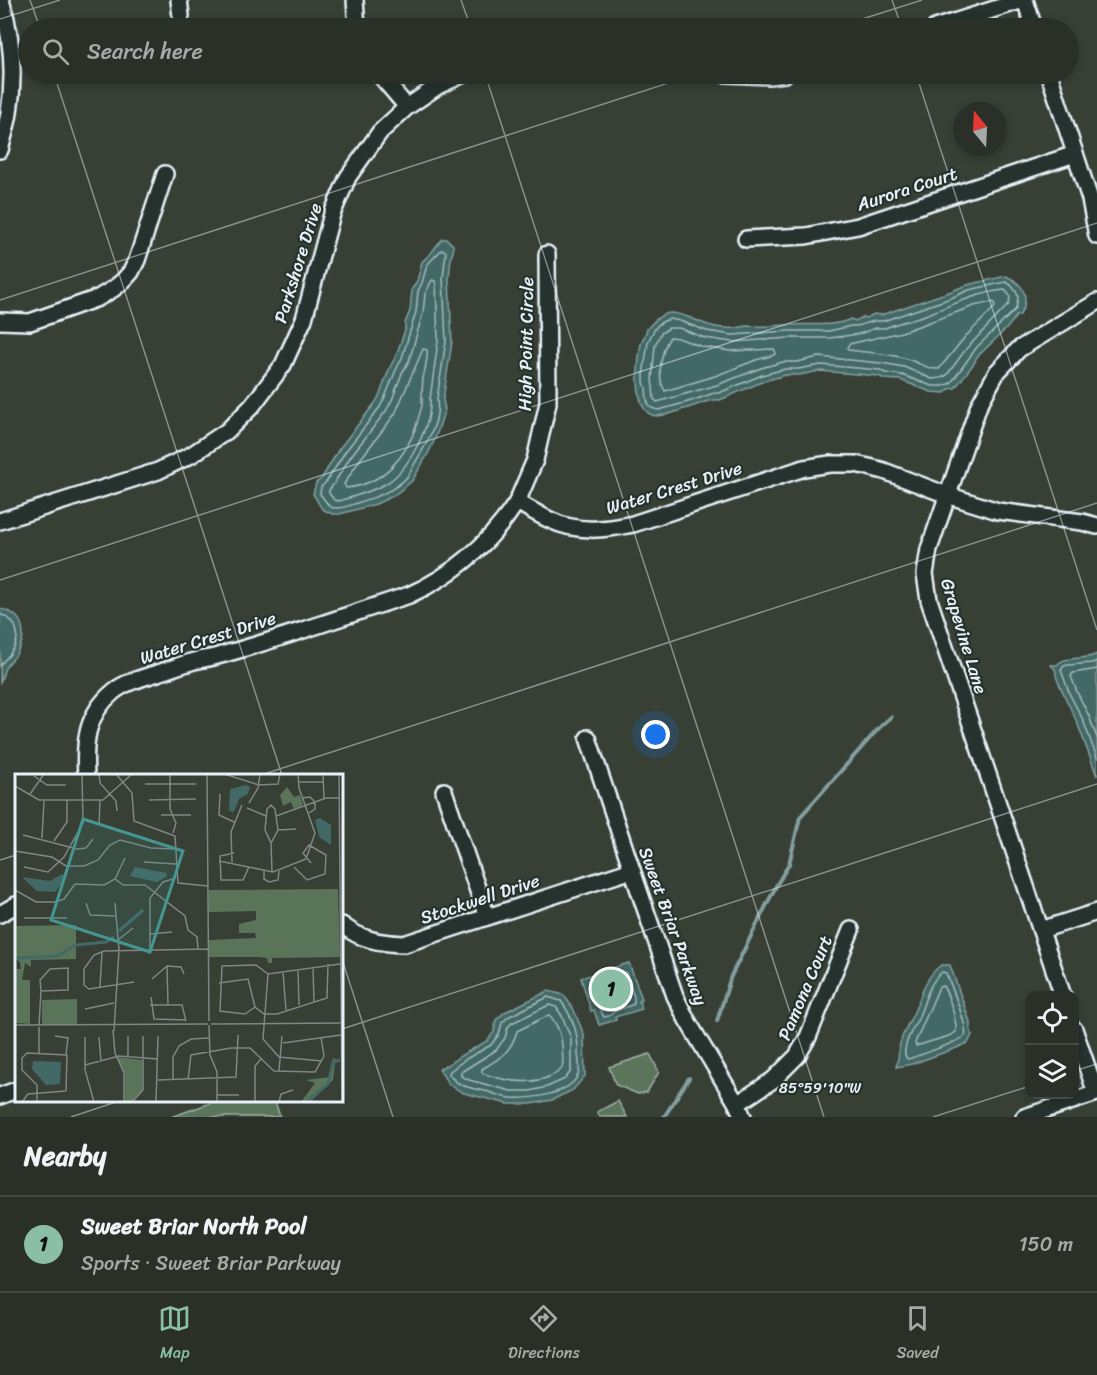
<!DOCTYPE html>
<meta charset="utf-8">
<style>
:root{--surface:#2a3028;--page:#363c34;--text:#f1f3f6;--muted:#a5a9a8;--line:#464b45;--accent:#8abfa5}
body{margin:0;font-family:Sriracha,sans-serif;background:var(--page);color:var(--text)}
.controls{position:absolute;right:18px;bottom:18px;display:grid;overflow:hidden;border-radius:12px;box-shadow:0 3px 9px #0003}
.controls button{width:54px;height:54px;display:grid;place-items:center;padding:0;border:0;border-bottom:2px solid var(--line);background:var(--surface);color:var(--text);font:30px sans-serif}
.compass{position:absolute;left:953px;top:102px;width:54px;height:54px;border-radius:50%;background:var(--surface);box-shadow:0 3px 9px #0003;rotate:342deg}
.you{position:absolute;left:656px;top:735px;width:21px;height:21px;margin:-15px;border:4px solid #fff;border-radius:50%;background:#1a73e8;box-shadow:0 0 0 9px #1a73e833}
.badge{display:grid;place-items:center;width:39px;height:39px;border-radius:50%;background:var(--accent);color:#111;font-size:20px;font-weight:700}
.pin{position:absolute;translate:-50% -50%;border:3px solid #fff;box-shadow:0 2px 6px #0006}
.list{margin:0;padding:0;list-style:none}
h2{display:flex;justify-content:space-between;align-items:center;height:78px;margin:0;padding:0 24px;font-size:26px}
h2 small{font-size:20px;font-weight:400;color:var(--muted)}
.list li{display:grid;grid-template-columns:39px 1fr auto;gap:18px;align-items:center;box-sizing:border-box;height:96px;padding:0 24px;border-top:2px solid var(--line)}
.list b{display:block;font-size:22px;white-space:nowrap}
.list p{margin:0;font-size:20px;white-space:nowrap;color:var(--muted)}
.list em{font-size:20px;font-style:normal;color:var(--muted)}
.icon{flex:none;width:33px;height:33px;fill:none;stroke:currentColor;stroke-width:2;stroke-linecap:round;stroke-linejoin:round}
.map{position:relative;flex:none;width:1097px;height:1117px;overflow:hidden}
.search{position:absolute;background:var(--surface);box-shadow:0 3px 9px #0003;left:18px;right:18px;top:18px;height:66px;display:flex;align-items:center;gap:15px;box-sizing:border-box;padding:0 21px;border-radius:33px;color:var(--muted);font-size:22px}
.sheet{height:174px;background:var(--surface)}
nav{display:flex;justify-content:space-around;align-items:center;box-sizing:border-box;height:84px;border-top:2px solid var(--line);background:var(--surface);font-size:16px;color:var(--muted)}
nav a{display:grid;justify-items:center;gap:3px}
nav .on{color:var(--accent)}
.map>svg:first-child{display:block}
.green{fill:#5a745a;stroke:#a1b2a9;stroke-width:1.5}
.water{fill:#436966;stroke:#859fa0;stroke-width:1.5}
.lines{fill:none;stroke-linecap:round;stroke-linejoin:round}
.shore{stroke:#a6bbbe;stroke-width:1.5}
.stream{stroke:#859fa0;stroke-width:4}
.minor-casing{stroke:#e8f1f8;stroke-width:20}
.minor{stroke:#26332d;stroke-width:15}
.ticks{fill:none;stroke:#e8f1f8;stroke-width:1.5;stroke-opacity:0.45}
.labels{text-anchor:middle;stroke-width:4.5;stroke-linejoin:round;paint-order:stroke}
.street-label{font-size:18px;fill:#e8f1f8;stroke:#26332d}
.inset-river{fill:none;stroke:#436966;stroke-width:3}
.inset-road{fill:none;stroke:#7e8784;stroke-width:1.5}
.view{fill:#459590;fill-opacity:0.15;stroke:#459590;stroke-width:3}
.inset-edge{fill:none;stroke:#e8f1f8;stroke-width:3}
.ticks-label{font-size:15px;text-anchor:middle;fill:#e8f1f8;stroke:#26332d;stroke-width:4.5;stroke-linejoin:round;paint-order:stroke}
</style>
<div class="map">
<svg width="1097" height="1117" viewBox="0 0 1097 1117">
<rect width="100%" height="100%" fill="#384036"/>
<filter id="ink" filterUnits="userSpaceOnUse"><feTurbulence type="fractalNoise" baseFrequency=".0167" numOctaves="2"/><feDisplacementMap in="SourceGraphic" scale="12" xChannelSelector="R" yChannelSelector="G"/><feConvolveMatrix kernelMatrix="1 2 1 2 8 2 1 2 1" color-interpolation-filters="sRGB"/></filter>
<g filter="url(#ink)">
<g class="green">
<path d="M650 1054 659 1072 647 1092 638 1094 616 1085 609 1067Z"/>
<path d="M219 1100 275 1101 280 1117H171Z"/>
<path d="M618 1101 627 1117H600L597 1112Z"/>
</g>
<g class="water">
<path d="M442 239H447L453 245V252L451 257 449 278 452 342 443 400 445 409 435 439 428 454 412 481 393 496 376 504 340 514H332L322 509 313 494 316 483 322 478 339 449 375 403 380 394 390 367 396 356 405 330V323L410 311 412 289 417 281 422 262 431 253Z"/>
<path d="M1006 276C1014 279 1025 287 1025 298 1025 301 1024 305 1024 308L1022 310 1020 315H1017L1008 327 976 358 975 362 955 388 949 389 945 393 931 392 900 380 884 379 879 376 820 371 799 375H786L764 381 720 400C709 398 695 407 684 409 675 412 661 418 652 415 633 409 637 357 642 341 644 336 646 334 647 329 653 322 659 315 669 313 681 312 696 321 708 325 715 327 727 329 735 328 739 328 744 326 748 326 761 327 774 326 788 325 809 323 831 328 851 319L855 321 863 317 866 318 874 314 881 315 949 292 967 285Z"/>
<path d="M0 609C24 613 28 634 17 653 14 659 8 663 5 668 3 673 3 677 0 682Z"/>
<path d="M1097 654V776L1077 722 1065 697 1057 679 1055 669 1051 665H1057C1065 655 1085 661 1097 654Z"/>
<path d="M629 963 642 999 639 1001 642 1009 615 1017 616 1020 599 1025 594 1010 591 1011 581 978Z"/>
<path d="M941 965H950L970 1022V1029L972 1035 968 1043 954 1049 912 1064 896 1067C899 1059 898 1052 900 1044 902 1035 907 1026 911 1018 921 1000 923 978 941 965Z"/>
<path d="M548 991 564 995 574 1010 584 1035 585 1076 573 1090 552 1100 531 1104H508L464 1093 449 1085 439 1069 450 1063 462 1055 487 1041 494 1032 496 1020 505 1012Z"/>
</g>
<g class="lines">
<g class="shore">
<path d="M441 250H444L446 252 443 278 446 341 437 399C441 423 425 445 414 465 412 469 410 473 407 477 395 491 374 498 357 503 348 506 339 510 330 507L320 494 321 487 327 481 345 452 380 407 385 397 396 370 402 358 416 312 418 291 422 283 427 265Z"/>
<path d="M432 280 435 281 436 285 438 341 430 399C432 425 409 469 387 483 372 492 355 496 339 501L334 500 329 493V490L333 485 351 456 386 411 392 400 402 373 409 361 423 313 425 294Z"/>
<path d="M1006 282 1011 285 1017 293 1018 298 1016 309 977 347 951 383 943 386H932L902 375 885 373 880 370 821 365 798 369H785L762 375 719 393H714L691 401 659 410 654 409 649 406 647 400 646 388 644 382V369L648 342 654 330 659 324 664 321 670 319 680 321 707 331 732 335 788 331H829L851 326H857L874 321H883L951 298 969 290Z"/>
<path d="M1005 290 1010 296 1009 304 966 349 947 375 941 378 932 379 904 367 881 363 819 357 797 362H783L761 368 717 385 657 402 654 399 653 387 652 380 655 345 661 333 669 328H679L705 338 732 342 789 338H830L859 334 876 328H885C897 323 911 320 925 315 950 306 978 292 1005 290Z"/>
<path d="M992 302 995 303V307L965 337 939 369C928 370 918 362 907 359 889 353 869 353 849 350L847 348 849 344 902 332 974 306Z"/>
<path d="M670 337 678 338 703 347 730 351 774 349 776 353 774 355 756 360 715 376 665 391C656 377 661 351 670 337Z"/>
<path d="M423 349 427 350C428 360 425 368 423 378 422 387 422 396 422 405 421 411 418 418 417 423 407 457 382 485 346 488L344 484 359 461 395 414Z"/>
<path d="M0 614C19 621 22 638 10 654 7 658 3 661 0 665"/>
<path d="M1097 661 1092 663 1068 665 1064 666 1061 670 1070 695 1083 720 1097 758"/>
<path d="M1097 669 1073 673 1071 676 1077 692 1089 716 1097 738"/>
<path d="M622 971 626 973 634 997V1004L614 1012 609 1016 604 1017C597 1005 592 998 589 983Z"/>
<path d="M942 972 946 973C950 983 969 1028 965 1036 963 1040 913 1058 907 1059 905 1054 904 1055 905 1050 906 1039 913 1028 918 1019 925 1003 928 983 942 972Z"/>
<path d="M618 981 621 982 626 999 607 1005 601 998 598 988Z"/>
<path d="M943 986C949 996 957 1020 956 1032L949 1036 916 1046 915 1043 939 987Z"/>
<path d="M548 997 561 1001C573 1018 578 1032 578 1052 578 1059 581 1069 578 1075 569 1095 530 1099 511 1098 502 1097 493 1093 485 1091 471 1088 457 1087 449 1074L450 1071 466 1059 491 1045 499 1034 502 1023 508 1017Z"/>
<path d="M549 1005 556 1007 562 1016 571 1038V1071L565 1079 547 1087 530 1091H511L469 1080 461 1076V1072L496 1050 505 1038 508 1027 512 1023Z"/>
<path d="M549 1015C556 1021 561 1035 562 1044 562 1051 564 1062 562 1068 560 1072 554 1074 551 1076 529 1086 504 1081 482 1073V1069C501 1058 511 1052 517 1031Z"/>
</g>
<g class="stream">
<path d="M717 1021 731 976 776 886 789 864 800 817 879 728 891 717"/>
<path d="M664 1117 689 1078"/>
</g>
<defs>
<g id="minor">
<path d="M179 0 181 16"/>
<path d="M355 0 357 28"/>
<path d="M1025 0 1034 28"/>
<path d="M935 28 1023 0"/>
<path d="M379 74 407 107"/>
<path d="M725 74 769 76 785 74"/>
<path d="M1049 74 1090 199 1097 236"/>
<path d="M0 150C3 138 7 126 9 113 15 75 12 36 1 0"/>
<path d="M746 239 806 236 858 226 1075 154"/>
<path d="M0 321 30 322 98 298 113 289 122 282 131 272 137 260 165 174"/>
<path d="M517 502 535 460 548 403 547 254"/>
<path d="M0 521 158 471 191 455 227 431 252 406 283 365 304 319 332 214 348 177 380 132 407 107 438 86 464 74"/>
<path d="M588 738 632 870 675 996 687 1020 737 1104 743 1117"/>
<path d="M86 775C84 742 86 715 113 692 124 683 138 679 151 675 165 671 180 665 194 661 203 659 212 658 221 655 284 638 347 615 409 595 454 575 490 543 517 502 528 508 539 515 550 520 577 533 605 530 633 524L804 468 830 464H855L869 467 884 471 947 495 998 511 1082 522 1097 526"/>
<path d="M444 791 487 917"/>
<path d="M0 914 16 905"/>
<path d="M342 925C361 940 380 943 404 944L632 870"/>
<path d="M1041 930 1097 912"/>
<path d="M1063 996 929 600 925 574 929 549 979 405 997 372 1019 349 1097 302"/>
<path d="M1074 1029 1096 1093"/>
<path d="M0 1096 16 1090"/>
<path d="M737 1104 773 1080 797 1056 808 1037 851 930"/>
<path d="M1024 1117 1097 1093"/>
</g>
</defs>
<use href="#minor" class="minor-casing"/>
<use href="#minor" class="minor"/>
</g>
</g>
<path class="ticks" d="M30 0 40 28M461 0 471 28M892 0 902 28M0 19 60 0M834 28 922 0M54 74 282 775M485 74 824 1117M916 74 1097 630M0 300 696 74M0 580 1097 223M261 775 1097 503M0 860 16 855M342 959 393 1117M342 1029 1097 784M1074 1071 1097 1064M71 1117 122 1100M933 1117 1030 1086"/>
<g class="labels">
<g class="street-label">
<text transform="translate(907 189) rotate(-18)" y="6">Aurora Court</text>
<text transform="translate(298 263) rotate(-73)" y="6">Parkshore Drive</text>
<text transform="translate(526 344) rotate(-89)" y="6">High Point Circle</text>
<text transform="translate(674 488) rotate(-17)" y="6">Water Crest Drive</text>
<text transform="translate(964 636) rotate(73)" y="6">Grapevine Lane</text>
<text transform="translate(208 638) rotate(-17)" y="6">Water Crest Drive</text>
<text transform="translate(480 899) rotate(-18)" y="6">Stockwell Drive</text>
<text transform="translate(673 926) rotate(70)" y="6">Sweet Briar Parkway</text>
<text transform="translate(805 988) rotate(-67)" y="6">Pamona Court</text>
</g>
</g>
<g transform="translate(15 774)">
<rect width="328" height="328" fill="#384036"/>
<path d="M272 13 279 23 285 21 288 31 279 35 276 28 268 32 265 21ZM323 115 325 183 257 184V189H253L252 184 244 183H194V166L241 164 240 159H224V150L241 146V137L193 138 194 116ZM61 151V185L16 186V193L10 189 7 206H15V250L1 249 0 195H6L5 188 0 185V152ZM62 225V251H27V226ZM102 283 127 286V317L116 328H110V300ZM318 284 324 287 320 289 318 306 295 328H286L300 309 291 306 315 303Z" fill="#5a745a"/>
<path d="M231 11 235 13 233 20 224 25 219 38 214 37 215 15ZM305 44 316 51V71L304 63 300 46ZM120 93 151 99 152 102 142 108 115 102ZM47 100 52 103 40 118 22 117 7 103 35 107ZM18 287 46 288 45 310 31 311 17 295Z" fill="#436966"/>
<path class="inset-river" d="M104 157 128 136M0 184 42 182 61 171 91 168 99 163M291 328 313 310 318 288 325 286"/>
<path class="inset-road" d="M84 0 85 9 101 27 102 37M101 0 117 19 119 47 160 62 163 109 193 112M155 0V35L161 49 158 59M192 0 194 247M209 0 244 11 263 10 265 0M308 0 309 25M324 0 327 328M19 2 32 11H51M283 8H308M130 10H181M0 12 24 26H88L117 0M15 20 29 0M205 20 204 41 219 48M287 24 295 23 300 28V35L294 39M134 26 181 25M234 29 243 14 245 0M256 31 260 35 263 56 256 69 250 56 252 35ZM232 34 251 42M146 41H176M261 42 311 24H324M84 52 85 26M263 56 281 55M8 61 62 75 71 74 78 65M27 64 29 27M39 67 52 48V26M256 69 257 98M0 77 37 83 51 92H69L83 86 95 71 105 66 136 74 161 75M219 79 205 82 206 106H228L234 93M204 87 258 98 291 85 300 59 284 14 283 0M129 88 161 90M217 88 216 58 227 31M9 93 33 98 49 83 68 49 67 0M279 93 292 106 310 100 311 81 294 71 288 79 296 89M249 97V105L254 108 263 106 264 97M100 105 110 84M0 116 21 128H40L49 125 60 110 89 111 100 105 108 111H130L170 142 173 156 182 163 183 175M71 129 75 141 100 142M9 144H52M135 160 157 158M103 166 118 154M135 176V124L148 108 161 104M152 193 153 231M298 193 299 228M53 194V216L26 217 25 206 35 195ZM283 195 284 231M268 198 271 236M253 200 248 265 264 283 307 287M137 205 152 192 166 193 169 200M119 208 74 215 69 211V195L79 181 89 177 193 175M204 209 233 205 240 233 249 240H262L312 224 313 190M85 213 87 178M136 223 139 245 171 246M135 231H167L171 247M240 233 230 240 205 237 207 192 241 191 253 200 325 190M70 235 99 229M196 250 328 249M0 251 193 250M194 251 195 281 202 298V328M24 252 26 217M98 256 100 279 109 299V328M99 257 104 176 100 129M40 262 53 264 51 280M70 263V296L79 328M84 263 86 288M268 269 326 261M24 279V253M113 283V262M70 291 104 282 143 285M264 297 267 262M143 306 221 303 223 261M158 306V283L164 272 176 265 194 264M173 306 176 281 216 274H235L259 297 300 298 309 282 306 263M202 321H224M7 328 13 320 51 317M22 328V311L7 296V284L12 279 52 281 51 317M117 328 128 316V262M141 328 143 262M240 328V292L246 285M264 328 266 320 278 316"/>
<path class="view" d="M68 45 168 77 135 178 36 146Z"/>
<rect width="328" height="328" class="inset-edge"/>
</g>
<g class="ticks-label">
<text x="820" y="1093">85°59'10"W</text>
</g>
</svg>
<div class="controls">
<button><svg class="icon" aria-label="locate" viewBox="0 0 24 24"><circle cx="12" cy="12" r="6"/><path d="M12 2v4M12 18v4M2 12h4M18 12h4"/></svg></button>
<button><svg class="icon" aria-label="layers" viewBox="0 0 24 24"><path d="M12 4l9 5-9 5-9-5zM3 14l9 5 9-5"/></svg></button>
</div>
<svg class="compass" viewBox="-18 -18 36 36"><path d="M0-13l5 13h-10z" fill="#e53935"/><path d="M0 13l5-13h-10z" fill="#a5a9a8"/></svg>
<div class="you"></div>
<div class="pin badge" style="left:611px;top:989px">1</div>
<div class="search"><svg class="icon" aria-label="search" viewBox="0 0 24 24"><circle cx="10" cy="10" r="6"/><path d="M15 15l6 6"/></svg>Search here</div>
</div>
<section class="sheet">
<h2>Nearby<small></small></h2>
<ul class="list">
<li><span class="badge">1</span><div><b>Sweet Briar North Pool</b><p>Sports · Sweet Briar Parkway</p></div><em>150 m</em></li>
</ul>
</section>
<nav>
<a class="on"><svg class="icon" aria-label="map" viewBox="0 0 24 24"><path d="M3 6l6-2 6 2 6-2v14l-6 2-6-2-6 2zM9 4v14M15 6v14"/></svg>Map</a>
<a><svg class="icon" aria-label="directions" viewBox="0 0 24 24"><path d="M12 3l9 9-9 9-9-9zM9 14v-3h6M13 9l2 2-2 2"/></svg>Directions</a>
<a><svg class="icon" aria-label="saved" viewBox="0 0 24 24"><path d="M7 4h10v16l-5-4-5 4z"/></svg>Saved</a>
</nav>
